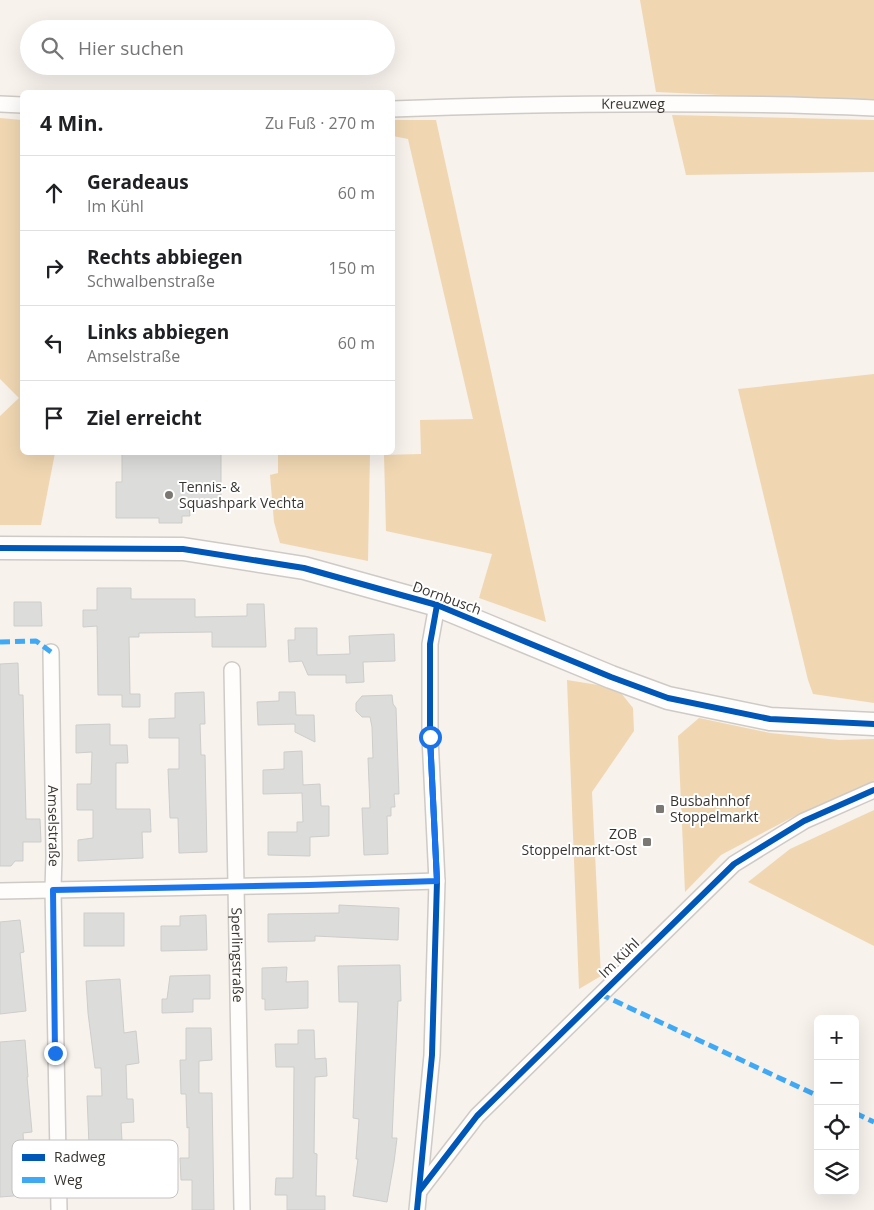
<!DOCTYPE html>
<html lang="de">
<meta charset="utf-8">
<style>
:root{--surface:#fff;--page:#f2f2f2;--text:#202124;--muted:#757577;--line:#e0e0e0}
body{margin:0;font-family:"Open Sans",sans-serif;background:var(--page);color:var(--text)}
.controls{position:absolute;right:15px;bottom:15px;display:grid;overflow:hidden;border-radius:8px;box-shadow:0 5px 20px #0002}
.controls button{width:45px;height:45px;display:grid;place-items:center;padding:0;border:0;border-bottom:1px solid var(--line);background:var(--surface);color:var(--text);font:25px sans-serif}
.stop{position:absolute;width:15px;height:15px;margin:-11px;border:4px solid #1a73e8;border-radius:50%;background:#fff}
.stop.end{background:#1a73e8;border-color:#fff;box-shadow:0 1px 5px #0008}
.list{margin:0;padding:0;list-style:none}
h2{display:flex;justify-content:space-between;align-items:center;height:65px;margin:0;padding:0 20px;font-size:21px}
h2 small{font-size:16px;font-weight:400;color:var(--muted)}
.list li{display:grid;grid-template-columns:32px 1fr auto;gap:15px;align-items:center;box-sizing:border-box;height:75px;padding:0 20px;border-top:1px solid var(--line)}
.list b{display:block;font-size:19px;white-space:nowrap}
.list p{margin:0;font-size:16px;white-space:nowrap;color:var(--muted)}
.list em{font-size:16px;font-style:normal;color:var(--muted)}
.icon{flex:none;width:28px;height:28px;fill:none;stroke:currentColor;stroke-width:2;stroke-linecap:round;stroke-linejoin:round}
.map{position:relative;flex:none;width:874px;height:1210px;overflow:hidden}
.search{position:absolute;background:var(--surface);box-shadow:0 5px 20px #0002;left:20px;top:20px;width:375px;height:55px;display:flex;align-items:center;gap:12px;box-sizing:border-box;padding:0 18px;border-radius:28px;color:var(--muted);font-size:19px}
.panel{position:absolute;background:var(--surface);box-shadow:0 5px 20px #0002;left:20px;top:90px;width:375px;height:365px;border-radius:8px}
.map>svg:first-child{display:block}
.green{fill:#f0d7b2}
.building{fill:#dcdcda;stroke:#cdcdcc}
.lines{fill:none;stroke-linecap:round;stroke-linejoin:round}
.street-casing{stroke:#cecac6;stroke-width:18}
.secondary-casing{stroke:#cecac6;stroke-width:25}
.street{stroke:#fefdfc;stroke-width:15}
.secondary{stroke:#fefdfc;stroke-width:22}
.quiet{stroke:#3fa9f5;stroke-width:5;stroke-dasharray:10 5;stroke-linecap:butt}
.cycleway-casing{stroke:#fff;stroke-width:9}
.cycleway{stroke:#0057b8;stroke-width:6}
.route{stroke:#1a73e8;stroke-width:6}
.poi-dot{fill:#7b7772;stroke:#fff;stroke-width:2}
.labels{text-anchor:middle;stroke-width:4;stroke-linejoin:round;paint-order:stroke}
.street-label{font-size:14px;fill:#383531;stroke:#fff}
.poi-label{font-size:14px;fill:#383531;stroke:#fff;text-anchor:start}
.key{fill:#fff;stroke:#c3c2c1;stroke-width:1}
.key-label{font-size:14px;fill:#383531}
</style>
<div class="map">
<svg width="874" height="1210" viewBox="0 0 874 1210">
<rect width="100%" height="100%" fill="#f7f2ec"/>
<g class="green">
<path d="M640 0H874V102L656 92Z"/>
<path d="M672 115 874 120V172L686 175Z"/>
<path d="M0 118 22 120V452L55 453 41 525H0V416L19 398 0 379Z"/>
<path d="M393 120H436L546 622 479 598 492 554 386 531 384 455 421 454 420 420 473 419 408 139 393 136Z"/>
<path d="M874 374V703L813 694 808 680 738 389Z"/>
<path d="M278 453H370L368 561 280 543 274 522 270 475 278 473Z"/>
<path d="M567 680 617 688 633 708 634 731 592 792 601 976 579 989Z"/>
<path d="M699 718 770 733 839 740 874 739V783L793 817 721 855 685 892 678 736Z"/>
<path d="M874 810V946L748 882 790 849Z"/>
</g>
<g class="building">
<path d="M122 452H221V507H189L190 516H182V523H159V518H116V482H122Z"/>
<path d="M97 588H131V599H195V617L247 616V604H264L266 647H212V632L139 633V637H129L130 694H140V707H122V695H98L97 626 83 627V610H97Z"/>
<path d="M14 602H41L42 626H14Z"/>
<path d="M295 628H317V655L350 654 349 636 394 634 395 661 363 662 364 682 346 683V675H308L302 661 289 662 288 640H295Z"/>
<path d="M18 663 19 695H23L26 819H40L41 842H23V861H15L11 866H0V664Z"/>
<path d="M204 692 205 724H200L201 755H205L207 852 179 853 178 818H170L168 769H179V738H149V719L175 718V693Z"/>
<path d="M279 692H295L296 715H314L315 742 295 732V724L258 725 257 702 279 701Z"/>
<path d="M392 695 393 704 396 708 399 794H394L395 807H391V816H387L388 854 364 855 362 808H370L368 758H373L372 727 370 717H362L356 711V703L362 696Z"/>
<path d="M110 724V745H127L128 763H116V809H150L151 832H142L143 858 78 861V840L93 838V810H77V784H91L92 752 76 753V725Z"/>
<path d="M302 751 303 785 320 784 321 806H329V836L310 837V856L268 855V832H297V822H303L302 793 263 794V770L284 769V752Z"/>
<path d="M339 905 399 908 398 940 315 936V941L268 942V914L339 913Z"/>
<rect x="84" y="913" width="40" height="33"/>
<path d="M206 915 207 950 161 951V926H180V916Z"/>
<path d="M20 920 24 952 20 953 26 1011 0 1014V922Z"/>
<path d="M400 965 401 1001H398L392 1138H397L394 1162 387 1202 353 1196 358 1159H356L359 1119 353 1118 358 1002H339L338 966Z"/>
<path d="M287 967 286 982 308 981V1008L265 1010V999H262V968Z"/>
<path d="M210 975V999H193V1012L162 1013V999H167L170 976Z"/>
<path d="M120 979 124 1033 136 1031 139 1063 126 1065 127 1099H133L134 1122 121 1123 124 1176 88 1178 86 1145H89L87 1096H102L101 1068H95L88 1013 86 981Z"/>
<path d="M186 1028H211L212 1060 199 1061V1093H212L214 1210H192V1180H181L180 1158H189V1127L187 1128 186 1094H181L180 1060H186Z"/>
<path d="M298 1030H314L315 1059 326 1058 327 1076 315 1077 314 1153 317 1154 316 1196H325V1210H287V1195H275L276 1178H293L294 1067H276L275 1044H298Z"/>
<path d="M25 1040 28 1077H27L32 1132 23 1133 27 1195 0 1197V1042Z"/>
</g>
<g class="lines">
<defs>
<g id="street">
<path d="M0 104 22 105"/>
<path id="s1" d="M392 109C553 103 714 101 874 108"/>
<path id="s2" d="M51 652 54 856 53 889 59 1210"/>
<path id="s3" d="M232 670 242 1210"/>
<path d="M0 891 309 885 437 881"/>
<path d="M420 1190 477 1116 734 864 804 821 874 790"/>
<path d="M417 1210 432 1055 437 881 430 737V644L437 605"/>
</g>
<path id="secondary" d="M0 548 183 549 304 568 437 605 611 677 668 698 770 719 874 724"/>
</defs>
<use href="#street" class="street-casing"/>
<use href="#secondary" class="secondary-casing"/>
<use href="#street" class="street"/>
<use href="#secondary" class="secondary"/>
<g class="quiet">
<path d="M0 642 36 641 51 652"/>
<path d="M600 994 818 1096"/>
<path d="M855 1113 874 1122"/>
</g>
<defs>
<g id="cycleway">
<path d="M0 548 183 549 304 568 437 605 611 677 668 698 770 719 874 724"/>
<path d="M420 1190 477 1116 734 864 804 821 874 790"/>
<path d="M417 1210 432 1055 437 881 430 737V644L437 605"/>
</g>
</defs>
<use href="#cycleway" class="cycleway-casing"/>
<use href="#cycleway" class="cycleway"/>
</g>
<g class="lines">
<path class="route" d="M55 1053 53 890 309 885 437 881 430 737"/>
</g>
<g class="poi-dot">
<circle cx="169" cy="495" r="5"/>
<rect x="655" y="804" width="10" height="10" rx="2.5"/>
<rect x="642" y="837" width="10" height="10" rx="2.5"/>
</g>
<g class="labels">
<g class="street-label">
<text dy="5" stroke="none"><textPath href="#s1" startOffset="241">Kreuzweg</textPath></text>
<text transform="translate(447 598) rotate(20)" y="5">Dornbusch</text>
<text dy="5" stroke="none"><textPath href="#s2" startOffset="174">Amselstraße</textPath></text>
<text dy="5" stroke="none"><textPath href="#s3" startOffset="285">Sperlingstraße</textPath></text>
<text transform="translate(619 958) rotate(-44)" y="5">Im Kühl</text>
</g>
<g class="poi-label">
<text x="179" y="492">Tennis- &amp;<tspan x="179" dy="16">Squashpark Vechta</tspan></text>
<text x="670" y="806">Busbahnhof<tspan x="670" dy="16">Stoppelmarkt</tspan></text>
<text x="637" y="839" text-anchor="end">ZOB<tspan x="637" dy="16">Stoppelmarkt-Ost</tspan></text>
</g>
</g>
<rect x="12" y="1140" width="166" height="58" rx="8" class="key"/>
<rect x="22" y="1154" width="23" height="7" fill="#0057b8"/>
<rect x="22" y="1177" width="23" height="6" fill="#3fa9f5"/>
<g class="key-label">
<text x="54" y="1162">Radweg</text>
<text x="54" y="1185">Weg</text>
</g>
</svg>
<div class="controls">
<button>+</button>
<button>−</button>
<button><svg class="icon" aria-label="locate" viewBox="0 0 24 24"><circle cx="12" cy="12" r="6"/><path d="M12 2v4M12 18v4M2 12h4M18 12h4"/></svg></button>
<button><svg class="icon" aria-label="layers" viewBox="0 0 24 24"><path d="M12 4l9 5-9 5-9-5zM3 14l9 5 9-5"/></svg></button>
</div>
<div class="stop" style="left:430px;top:737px"></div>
<div class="stop end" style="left:55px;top:1053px"></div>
<div class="search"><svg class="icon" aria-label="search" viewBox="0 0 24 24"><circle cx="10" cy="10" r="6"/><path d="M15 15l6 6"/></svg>Hier suchen</div>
<section class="panel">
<h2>4 Min.<small>Zu Fuß · 270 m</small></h2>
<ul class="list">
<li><svg class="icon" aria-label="ahead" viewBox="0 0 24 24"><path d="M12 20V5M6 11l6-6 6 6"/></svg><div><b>Geradeaus</b><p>Im Kühl</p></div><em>60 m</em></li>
<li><svg class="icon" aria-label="right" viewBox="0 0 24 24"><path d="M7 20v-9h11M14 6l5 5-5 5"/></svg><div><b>Rechts abbiegen</b><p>Schwalbenstraße</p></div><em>150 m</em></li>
<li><svg class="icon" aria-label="left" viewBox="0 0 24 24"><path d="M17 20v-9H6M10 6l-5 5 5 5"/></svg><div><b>Links abbiegen</b><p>Amselstraße</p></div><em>60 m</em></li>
<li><svg class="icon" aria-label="arrive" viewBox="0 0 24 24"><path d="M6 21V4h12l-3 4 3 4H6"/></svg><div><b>Ziel erreicht</b></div></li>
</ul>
</section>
</div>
